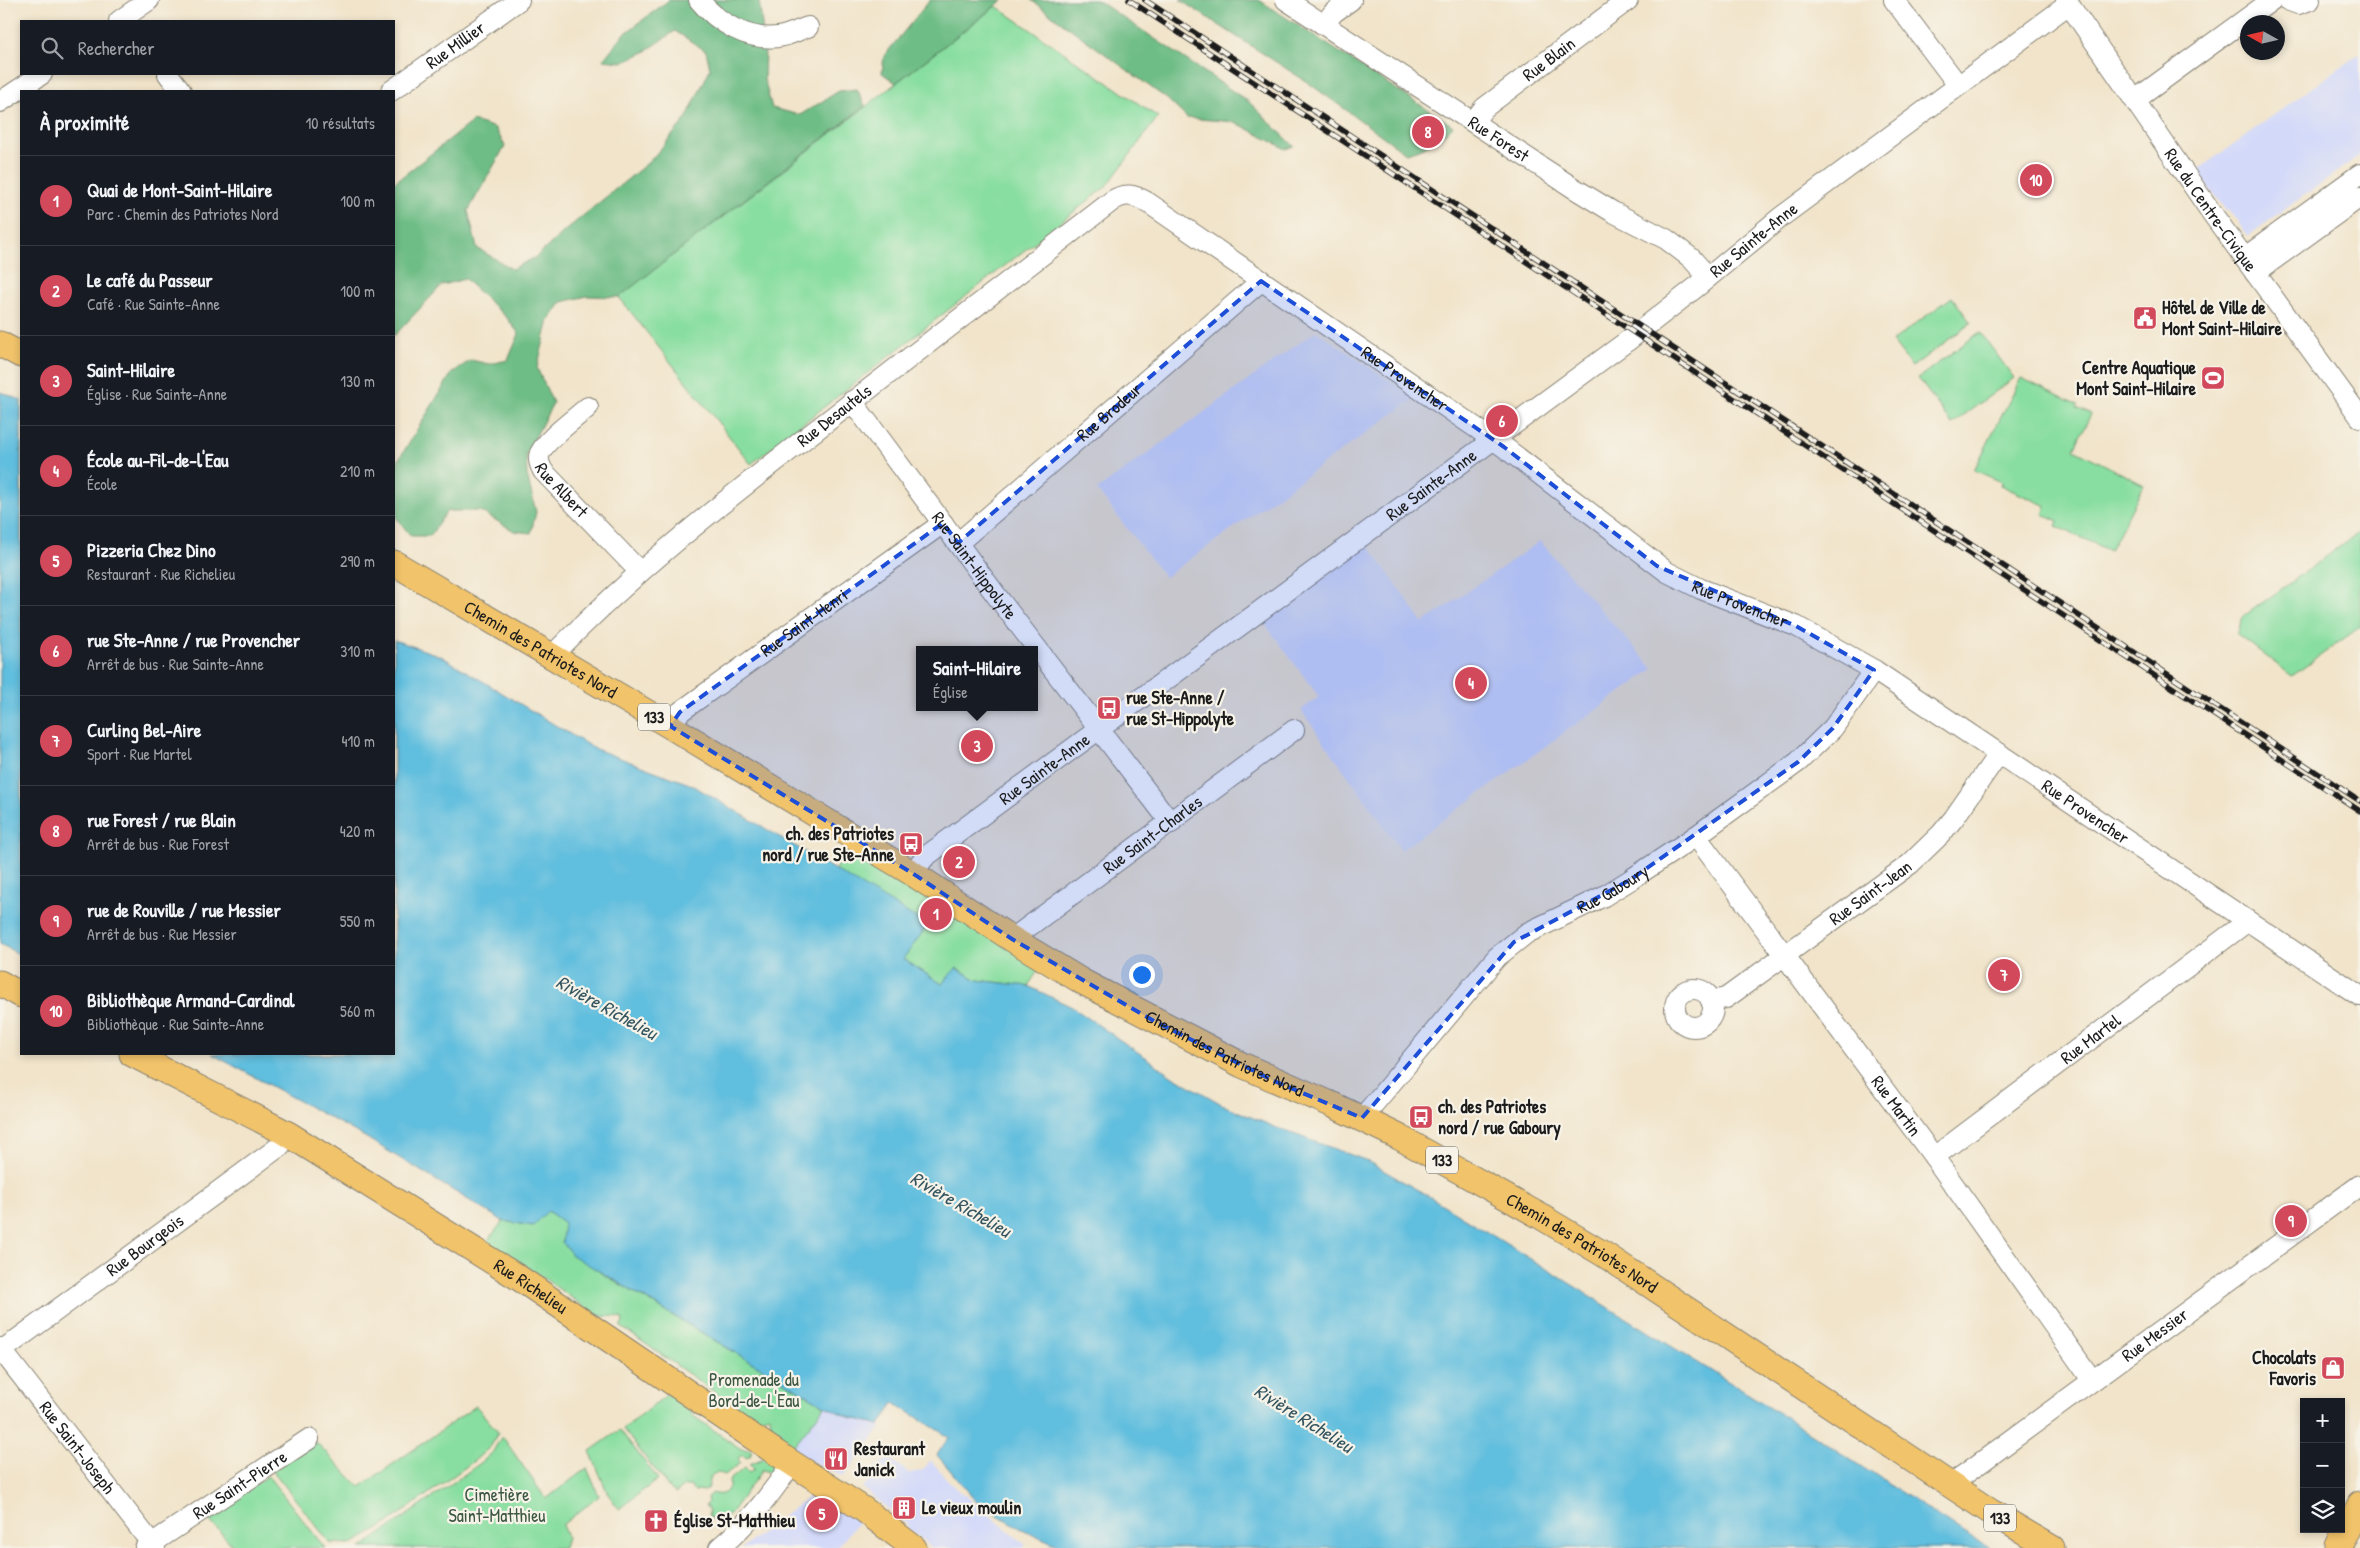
<!DOCTYPE html>
<html lang="fr">
<meta charset="utf-8">
<style>
:root{--surface:#171b24;--page:#242831;--text:#f1f3f6;--muted:#9ea1a6;--line:#363941;--accent:#d1495b}
body{margin:0;font-family:"Patrick Hand",sans-serif;background:var(--page);color:var(--text)}
.controls{position:absolute;right:15px;bottom:15px;display:grid;overflow:hidden;border-radius:0px;box-shadow:0 2px 8px #0003}
.controls button{width:45px;height:45px;display:grid;place-items:center;padding:0;border:0;border-bottom:1px solid var(--line);background:var(--surface);color:var(--text);font:25px sans-serif}
.compass{position:absolute;left:2240px;top:15px;width:45px;height:45px;border-radius:50%;background:var(--surface);box-shadow:0 2px 8px #0003;rotate:278deg}
.you{position:absolute;left:1141px;top:974px;width:18px;height:18px;margin:-12px;border:4px solid #fff;border-radius:50%;background:#1a73e8;box-shadow:0 0 0 8px #1a73e833}
.badge{display:grid;place-items:center;width:32px;height:32px;border-radius:50%;background:var(--accent);color:#fff;font-size:16px;font-weight:700}
.pin{position:absolute;translate:-50% -50%;border:2px solid #fff;box-shadow:0 1px 5px #0006}
.popup{position:absolute;left:916px;top:646px;width:122px;height:65px;box-sizing:border-box;display:grid;place-content:center;border-radius:0px;background:var(--surface);filter:drop-shadow(0 1px 4px #0005);font-size:16px;white-space:nowrap;color:var(--muted)}
.popup b{font-size:19px;color:var(--text)}
.popup::after{content:'';position:absolute;left:50%;top:100%;margin-left:-10px;border:10px solid transparent;border-top-color:var(--surface)}
.list{margin:0;padding:0;list-style:none}
h2{display:flex;justify-content:space-between;align-items:center;height:65px;margin:0;padding:0 20px;font-size:21px}
h2 small{font-size:16px;font-weight:400;color:var(--muted)}
.list li{display:grid;grid-template-columns:32px 1fr auto;gap:15px;align-items:center;box-sizing:border-box;height:90px;padding:0 20px;border-top:1px solid var(--line)}
.list b{display:block;font-size:19px;white-space:nowrap}
.list p{margin:0;font-size:16px;white-space:nowrap;color:var(--muted)}
.list em{font-size:16px;font-style:normal;color:var(--muted)}
.icon{flex:none;width:28px;height:28px;fill:none;stroke:currentColor;stroke-width:2;stroke-linecap:round;stroke-linejoin:round}
.map{position:relative;flex:none;width:2360px;height:1548px;overflow:hidden}
.search{position:absolute;background:var(--surface);box-shadow:0 2px 8px #0003;left:20px;top:20px;width:375px;height:55px;display:flex;align-items:center;gap:12px;box-sizing:border-box;padding:0 18px;border-radius:0px;color:var(--muted);font-size:19px}
.panel{position:absolute;background:var(--surface);box-shadow:0 2px 8px #0003;left:20px;top:90px;width:375px;height:965px;border-radius:0px}
.map>svg:first-child{display:block}
.built{fill:#d3d9f9}
.green{fill:#88dea0;stroke:#527d5e}
.forest{fill:#6ebd86;stroke:#456c51}
.water{fill:#60bede;stroke:#3e6d7d}
.lines{fill:none;stroke-linecap:round;stroke-linejoin:round}
.minor-casing{stroke:#868073;stroke-width:22}
.major-casing{stroke:#868073;stroke-width:27}
.minor{stroke:#fff;stroke-width:20}
.major{stroke:#f1c36a;stroke-width:25}
.rail-casing{stroke:#1c1c1c;stroke-width:5.5}
.rail{stroke:#f7f3e8;stroke-width:4;stroke-dasharray:11;stroke-linecap:butt}
.marked{fill:#1d4ed8;fill-opacity:0.2;stroke:#1d4ed8;stroke-width:4;stroke-dasharray:10 6;stroke-linejoin:round}
.labels{text-anchor:middle;stroke-width:4.5;stroke-linejoin:round;paint-order:stroke}
.shield{fill:#f7f3e8;stroke:#5e5c59;stroke-width:1}
.shield-label{font-size:16px;font-weight:bold;fill:#1c1c1c}
.street-label{font-size:18px;fill:#1c1c1c;stroke:#f7f3e8}
.poi-label{font-size:18px;font-weight:bold;fill:#1c1c1c;stroke:#f7f3e8;text-anchor:start}
.park-label{font-size:18px;fill:#3c5644;stroke:#f7f3e8}
.water-label{font-size:19px;font-style:italic;fill:#345560;stroke:#f7f3e8}
</style>
<div class="map">
<svg width="2360" height="1548" viewBox="0 0 2360 1548">
<rect width="100%" height="100%" fill="#f7f3e8"/>
<filter id="ink" filterUnits="userSpaceOnUse"><feTurbulence type="fractalNoise" baseFrequency=".02" numOctaves="2"/><feDisplacementMap in="SourceGraphic" scale="10" xChannelSelector="R" yChannelSelector="G"/><feConvolveMatrix kernelMatrix="1 2 1 2 8 2 1 2 1" color-interpolation-filters="sRGB"/></filter>
<filter id="wash" filterUnits="userSpaceOnUse"><feTurbulence type="fractalNoise" baseFrequency=".0096" numOctaves="4" result="noise"/><feDisplacementMap in="SourceGraphic" scale="20" xChannelSelector="R" yChannelSelector="G"/><feGaussianBlur stdDeviation="1.12" result="paint"/><feColorMatrix in="noise" values="0 0 0 0 0 0 0 0 0 0 0 0 0 0 0 0 0 1.4 0 .05"/><feComposite in="paint" operator="in"/></filter>
<g filter="url(#wash)">
<rect width="100%" height="100%" fill="#f1e4ca"/>
<g class="built">
<path d="M2360 53V155L2248 236 2229 209 2226 211 2196 171Z"/>
<path d="M1316 331 1415 398 1165 577 1097 490Z"/>
<path d="M1540 541 1653 669 1401 850 1301 710 1319 697 1263 621 1368 545 1423 623Z"/>
<path d="M825 1406 849 1417 882 1426 843 1477 814 1463 791 1449Z"/>
<path d="M889 1458 909 1473 922 1471 931 1460 950 1483 1026 1545 1023 1548H933L907 1528 909 1525 862 1488 877 1470 875 1467Z"/>
<path d="M816 1495 822 1497 860 1520 837 1548H742L807 1498Z"/>
</g>
<g class="green">
<path d="M996 6 1158 117 1107 186 751 464 619 297Z"/>
<path d="M1952 297 1971 323 1912 367 1892 341Z"/>
<path d="M1980 332 2014 378 1952 424 1918 378Z"/>
<path d="M2021 378 2078 405 2077 408 2091 414 2074 449 2144 485 2110 551 2056 526 2058 521 2043 514 2046 506 2000 485 2002 482 1974 470Z"/>
<path d="M2360 532V627L2292 676 2236 633 2244 616Z"/>
<path d="M849 840 1042 965 1028 986 977 980 957 968 942 984 903 959 835 870Z"/>
<path d="M548 1211 565 1223 562 1242 601 1273 825 1406 791 1449 772 1435 770 1415 755 1420 620 1326 623 1323 622 1318C611 1314 604 1319 593 1313L545 1279 486 1243 503 1221 533 1226Z"/>
<path d="M669 1393 689 1407 692 1415 741 1449 751 1450V1455L746 1458 743 1455 738 1458 740 1463 725 1475C714 1470 707 1476 709 1487L704 1491 697 1490 695 1492 690 1486H685L676 1493 670 1489 623 1429Z"/>
<path d="M476 1406 498 1432 491 1446 474 1461 379 1529 352 1544 330 1543 273 1471 316 1442 360 1487Z"/>
<path d="M620 1430 658 1479 619 1509 608 1494 590 1451Z"/>
<path d="M502 1436 546 1499 587 1468 599 1496 562 1525 567 1537 564 1548H361L482 1462 492 1453Z"/>
<path d="M764 1458 778 1467 774 1474 762 1470 730 1514 719 1523 708 1516 709 1511 705 1505 708 1502 707 1497 713 1493C723 1497 731 1491 729 1480L745 1468 749 1473 754 1469 750 1464Z"/>
<path d="M268 1476 325 1548H235L206 1517Z"/>
</g>
<g class="forest">
<path d="M669 0H759L765 49 764 79 772 108 800 115 839 91 857 89 865 106 619 297 587 296 562 302 549 320 537 368 553 403 526 455 527 475 536 512 531 533 514 531 480 511H447L430 536H411L394 515V467L452 373 471 360 489 364 508 360 519 334 507 318 465 279 442 285 394 336V183L473 121 495 128 505 146 468 211 477 248 512 269 536 257 568 228 650 161 686 119 710 69 706 51 675 31 645 52 622 62 603 60 623 35Z"/>
<path d="M930 0H1003L896 83 882 73 884 56Z"/>
<path d="M1031 0H1097L1249 102 1294 146 1286 149 1235 122 1187 118 1167 99Z"/>
<path d="M1180 0H1259L1453 126C1441 139 1423 149 1406 153L1307 82Z"/>
</g>
<g class="water">
<path d="M0 392 21 400V955L0 944Z"/>
<path d="M394 640 441 656 593 748 692 785 928 925 903 959 942 984 956 968 977 980 1028 986 1072 1007 1171 1075 1225 1106 1277 1128 1365 1160 1432 1198 1771 1408 1968 1536 1991 1548H1064L1020 1528 979 1504 937 1455 949 1437 894 1403 880 1425 849 1417 825 1406 572 1255 562 1242 564 1223 548 1211 533 1226 503 1221 365 1137 212 1054H394Z"/>
</g>
</g>
<g filter="url(#ink)">
<g class="lines">
<defs>
<g id="minor">
<path d="M699 0C717 22 747 41 778 37 788 36 798 30 808 27"/>
<path id="s1" d="M1286 0 1572 187 1613 212 1666 239 1691 258 1708 277"/>
<path d="M1894 0 1958 85"/>
<path id="s2" d="M2066 0 2211 212 2360 417"/>
<path d="M2287 0 2298 4 2310 0"/>
<path d="M119 21 149 0"/>
<path d="M1324 25 1333 13 1351 0"/>
<path d="M168 74 181 91"/>
<path id="s3" d="M391 91 519 0"/>
<path d="M2135 100 2272 0"/>
<path d="M0 102 42 74"/>
<path id="s4" d="M1473 122 1484 108 1628 0"/>
<path d="M2244 258 2360 174"/>
<path d="M2255 273 2360 197"/>
<path id="s5" d="M852 401 996 595 1171 823"/>
<path id="s6" d="M588 407C577 417 542 442 539 456 538 462 541 467 543 471L640 572"/>
<path id="s7" d="M958 543 1261 281"/>
<path id="s8" d="M552 656C632 573 724 501 816 430 914 353 1013 277 1112 201 1125 192 1134 195 1147 202L1504 447 1667 572 1701 589 1796 626 1874 670 2360 996"/>
<path id="s9" d="M670 726 680 712 943 523"/>
<path id="s10" d="M1696 836 1934 1157 2092 1380"/>
<path id="s11" d="M912 873 925 857 1626 342 1699 285 1781 217 2069 4"/>
<path id="s12" d="M1012 939 1294 730"/>
<circle cx="1694" cy="1008" r="19"/>
<path id="s13" d="M1711 1001 1726 998 1910 864 1941 834 1954 818 1999 753"/>
<path id="s14" d="M1362 1118 1497 957 1527 933 1604 896 1630 880 1696 836 1798 762 1833 728 1874 670"/>
<path id="s15" d="M1934 1157 2248 921"/>
<path id="s16" d="M0 1348 155 1548"/>
<path id="s17" d="M0 1352 280 1146 288 1134"/>
<path id="s18" d="M1950 1485 2360 1185"/>
<path id="s19" d="M145 1548 309 1439"/>
<path d="M719 1548C748 1524 771 1495 792 1463"/>
</g>
<g id="major">
<path d="M0 344 21 355"/>
<path id="s20" d="M394 563 670 726 912 873 1012 939 1083 982 1242 1065 1333 1105 1399 1137 1540 1216 1605 1255 1991 1512 2052 1548"/>
<path d="M0 983 21 995"/>
<path id="s21" d="M132 1054 288 1134 519 1278 778 1454 863 1509 914 1548"/>
<path d="M2339 1548 2360 1504"/>
</g>
</defs>
<use href="#minor" class="minor-casing"/>
<use href="#major" class="major-casing"/>
<use href="#minor" class="minor"/>
<use href="#major" class="major"/>
<defs>
<g id="rail">
<path d="M1129 0 2360 811"/>
<path d="M1145 0 2360 801"/>
</g>
</defs>
<use href="#rail" class="rail-casing"/>
<use href="#rail" class="rail"/>
</g>
</g>
<path class="marked" d="M1261 281 1504 447 1657 566 1796 626 1874 670 1833 728 1798 762 1630 880 1514 942 1362 1118 1274 1081 1154 1021 1012 939 912 873 670 726 680 712 943 523 958 543Z"/>
<defs>
<symbol id="civic-square" viewBox="-11 -11 22 22"><rect x="-9" y="-9" width="18" height="18" rx="4" fill="#d1495b" stroke="#f7f3e8"/><path d="M-.6-6.5H3V-4.5H.6V-3L4-1V1h2V6H-6V1h2V-1L-.6-3ZM-1.2 2.5V6h2.4V2.5Z" fill="#fff"/></symbol>
<symbol id="stadium-square" viewBox="-11 -11 22 22"><rect x="-9" y="-9" width="18" height="18" rx="4" fill="#d1495b" stroke="#f7f3e8"/><path d="M0-5a6.5 5 0 1 0 0 10a6.5 5 0 1 0 0-10ZM-3.5-1.8h7v3.6h-7Z" fill="#fff"/></symbol>
<symbol id="bus-square" viewBox="-11 -11 22 22"><rect x="-9" y="-9" width="18" height="18" rx="4" fill="#d1495b" stroke="#f7f3e8"/><path d="M-5-6H5V4H4V6H2V4H-2V6H-4V4H-5ZM-3.5-4V0h7V-4ZM-3.5 1.2v1.5H-2V1.2ZM2 1.2v1.5H3.5V1.2Z" fill="#fff"/></symbol>
<symbol id="shop-square" viewBox="-11 -11 22 22"><rect x="-9" y="-9" width="18" height="18" rx="4" fill="#d1495b" stroke="#f7f3e8"/><path d="M-5-2.5h2.3a2.7 3.5 0 0 1 5.4 0H5L5.5 6h-11ZM-1.5-2.5h3a1.5 2.3 0 0 0-3 0Z" fill="#fff"/></symbol>
<symbol id="restaurant-square" viewBox="-11 -11 22 22"><rect x="-9" y="-9" width="18" height="18" rx="4" fill="#d1495b" stroke="#f7f3e8"/><path d="M-5-6h1v4h1v-4h1v4h1v-4h1v5L-1.5 .5V6h-2V.5L-5-1ZM5-6V6H3V1.5H1.5Q1.5-4 5-6Z" fill="#fff"/></symbol>
<symbol id="building-square" viewBox="-11 -11 22 22"><rect x="-9" y="-9" width="18" height="18" rx="4" fill="#d1495b" stroke="#f7f3e8"/><path d="M-4-6H4V6H1V3H-1V6H-4ZM-2.5-4.3h1.7v1.8h-1.7ZM.8-4.3h1.7v1.8H.8ZM-2.5-1h1.7V.8h-1.7ZM.8-1h1.7V.8H.8Z" fill="#fff"/></symbol>
<symbol id="church-square" viewBox="-11 -11 22 22"><rect x="-9" y="-9" width="18" height="18" rx="4" fill="#d1495b" stroke="#f7f3e8"/><path d="M-1.2-6h2.4v3.5h3.3v2.4h-3.3V6h-2.4V-.1h-3.3v-2.4h3.3Z" fill="#fff"/></symbol>
</defs>
<g fill-rule="evenodd">
<use href="#civic-square" x="2131" y="304" width="28" height="28"/>
<use href="#stadium-square" x="2199" y="364" width="28" height="28"/>
<use href="#bus-square" x="1095" y="694" width="28" height="28"/>
<use href="#bus-square" x="897" y="830" width="28" height="28"/>
<use href="#bus-square" x="1407" y="1103" width="28" height="28"/>
<use href="#shop-square" x="2319" y="1354" width="28" height="28"/>
<use href="#restaurant-square" x="822" y="1445" width="28" height="28"/>
<use href="#building-square" x="890" y="1494" width="28" height="28"/>
<use href="#church-square" x="642" y="1507" width="28" height="28"/>
</g>
<g class="labels">
<g class="shield">
<rect x="638" y="703.5" width="32" height="27" rx="4"/>
<rect x="1426" y="1146.5" width="32" height="27" rx="4"/>
<rect x="1984" y="1504.5" width="32" height="27" rx="4"/>
</g>
<g class="shield-label">
<text x="654" y="723">133</text>
<text x="1442" y="1166">133</text>
<text x="2000" y="1524">133</text>
</g>
<g class="street-label">
<text dy="6" stroke="none"><textPath href="#s3" startOffset="79">Rue Millier</textPath></text>
<text dy="6" stroke="none"><textPath href="#s4" startOffset="99">Rue Blain</textPath></text>
<text dy="6" stroke="none"><textPath href="#s1" startOffset="254">Rue Forest</textPath></text>
<text dy="6" stroke="none"><textPath href="#s2" startOffset="255">Rue du Centre-Civique</textPath></text>
<text dy="6" stroke="none"><textPath href="#s11" startOffset="1054">Rue Sainte-Anne</textPath></text>
<text dy="6" stroke="none"><textPath href="#s8" startOffset="1072">Rue Provencher</textPath></text>
<text dy="6" stroke="none"><textPath href="#s7" startOffset="200">Rue Brodeur</textPath></text>
<text dy="6" stroke="none"><textPath href="#s8" startOffset="371">Rue Desautels</textPath></text>
<text dy="6" stroke="none"><textPath href="#s11" startOffset="649">Rue Sainte-Anne</textPath></text>
<text dy="6" stroke="none"><textPath href="#s6" startOffset="112">Rue Albert</textPath></text>
<text dy="6" stroke="none"><textPath href="#s5" startOffset="205">Rue Saint-Hippolyte</textPath></text>
<text dy="6" stroke="none"><textPath href="#s8" startOffset="1478">Rue Provencher</textPath></text>
<text dy="6" stroke="none"><textPath href="#s9" startOffset="170">Rue Saint-Henri</textPath></text>
<text dy="6" stroke="none"><textPath href="#s20" startOffset="170">Chemin des Patriotes Nord</textPath></text>
<text dy="6" stroke="none"><textPath href="#s11" startOffset="169">Rue Sainte-Anne</textPath></text>
<text dy="6" stroke="none"><textPath href="#s8" startOffset="1882">Rue Provencher</textPath></text>
<text dy="6" stroke="none"><textPath href="#s12" startOffset="175">Rue Saint-Charles</textPath></text>
<text dy="6" stroke="none"><textPath href="#s14" startOffset="345">Rue Gaboury</textPath></text>
<text dy="6" stroke="none"><textPath href="#s13" startOffset="194">Rue Saint-Jean</textPath></text>
<text dy="6" stroke="none"><textPath href="#s15" startOffset="196">Rue Martel</textPath></text>
<text dy="6" stroke="none"><textPath href="#s20" startOffset="965">Chemin des Patriotes Nord</textPath></text>
<text dy="6" stroke="none"><textPath href="#s10" startOffset="336">Rue Martin</textPath></text>
<text dy="6" stroke="none"><textPath href="#s20" startOffset="1370">Chemin des Patriotes Nord</textPath></text>
<text dy="6" stroke="none"><textPath href="#s17" startOffset="180">Rue Bourgeois</textPath></text>
<text dy="6" stroke="none"><textPath href="#s21" startOffset="462">Rue Richelieu</textPath></text>
<text dy="6" stroke="none"><textPath href="#s18" startOffset="254">Rue Messier</textPath></text>
<text dy="6" stroke="none"><textPath href="#s16" startOffset="126">Rue Saint-Joseph</textPath></text>
<text dy="6" stroke="none"><textPath href="#s19" startOffset="114">Rue Saint-Pierre</textPath></text>
</g>
<g class="poi-label">
<text x="2162" y="314">Hôtel de Ville de<tspan x="2162" dy="21">Mont Saint-Hilaire</tspan></text>
<text x="2196" y="374" text-anchor="end">Centre Aquatique<tspan x="2196" dy="21">Mont Saint-Hilaire</tspan></text>
<text x="1126" y="704">rue Ste-Anne /<tspan x="1126" dy="21">rue St-Hippolyte</tspan></text>
<text x="894" y="840" text-anchor="end">ch. des Patriotes<tspan x="894" dy="21">nord / rue Ste-Anne</tspan></text>
<text x="1438" y="1113">ch. des Patriotes<tspan x="1438" dy="21">nord / rue Gaboury</tspan></text>
<text x="2316" y="1364" text-anchor="end">Chocolats<tspan x="2316" dy="21">Favoris</tspan></text>
<text x="854" y="1455">Restaurant<tspan x="854" dy="21">Janick</tspan></text>
<text x="922" y="1514">Le vieux moulin</text>
<text x="674" y="1527">Église St-Matthieu</text>
</g>
<g class="park-label">
<text x="754" y="1386">Promenade du<tspan x="754" dy="21">Bord-de-L'Eau</tspan></text>
<text x="497" y="1501">Cimetière<tspan x="497" dy="21">Saint-Matthieu</tspan></text>
</g>
<g class="water-label">
<text transform="translate(607 1007) rotate(29)" y="7">Rivière Richelieu</text>
<text transform="translate(961 1204) rotate(30)" y="7">Rivière Richelieu</text>
<text transform="translate(1304 1418) rotate(32)" y="7">Rivière Richelieu</text>
</g>
</g>
</svg>
<div class="controls">
<button>+</button>
<button>−</button>
<button><svg class="icon" aria-label="layers" viewBox="0 0 24 24"><path d="M12 4l9 5-9 5-9-5zM3 14l9 5 9-5"/></svg></button>
</div>
<svg class="compass" viewBox="-18 -18 36 36"><path d="M0-13l5 13h-10z" fill="#e53935"/><path d="M0 13l5-13h-10z" fill="#9ea1a6"/></svg>
<div class="you"></div>
<div class="pin badge" style="left:936px;top:914px">1</div>
<div class="pin badge" style="left:959px;top:862px">2</div>
<div class="pin badge" style="left:977px;top:746px">3</div>
<div class="popup"><b>Saint-Hilaire</b>Église</div>
<div class="pin badge" style="left:1471px;top:683px">4</div>
<div class="pin badge" style="left:822px;top:1514px">5</div>
<div class="pin badge" style="left:1502px;top:421px">6</div>
<div class="pin badge" style="left:2004px;top:975px">7</div>
<div class="pin badge" style="left:1428px;top:132px">8</div>
<div class="pin badge" style="left:2291px;top:1221px">9</div>
<div class="pin badge" style="left:2036px;top:180px">10</div>
<div class="search"><svg class="icon" aria-label="search" viewBox="0 0 24 24"><circle cx="10" cy="10" r="6"/><path d="M15 15l6 6"/></svg>Rechercher</div>
<section class="panel">
<h2>À proximité<small>10 résultats</small></h2>
<ul class="list">
<li><span class="badge">1</span><div><b>Quai de Mont-Saint-Hilaire</b><p>Parc · Chemin des Patriotes Nord</p></div><em>100 m</em></li>
<li><span class="badge">2</span><div><b>Le café du Passeur</b><p>Café · Rue Sainte-Anne</p></div><em>100 m</em></li>
<li><span class="badge">3</span><div><b>Saint-Hilaire</b><p>Église · Rue Sainte-Anne</p></div><em>130 m</em></li>
<li><span class="badge">4</span><div><b>École au-Fil-de-l'Eau</b><p>École</p></div><em>210 m</em></li>
<li><span class="badge">5</span><div><b>Pizzeria Chez Dino</b><p>Restaurant · Rue Richelieu</p></div><em>290 m</em></li>
<li><span class="badge">6</span><div><b>rue Ste-Anne / rue Provencher</b><p>Arrêt de bus · Rue Sainte-Anne</p></div><em>310 m</em></li>
<li><span class="badge">7</span><div><b>Curling Bel-Aire</b><p>Sport · Rue Martel</p></div><em>410 m</em></li>
<li><span class="badge">8</span><div><b>rue Forest / rue Blain</b><p>Arrêt de bus · Rue Forest</p></div><em>420 m</em></li>
<li><span class="badge">9</span><div><b>rue de Rouville / rue Messier</b><p>Arrêt de bus · Rue Messier</p></div><em>550 m</em></li>
<li><span class="badge">10</span><div><b>Bibliothèque Armand-Cardinal</b><p>Bibliothèque · Rue Sainte-Anne</p></div><em>560 m</em></li>
</ul>
</section>
</div>
